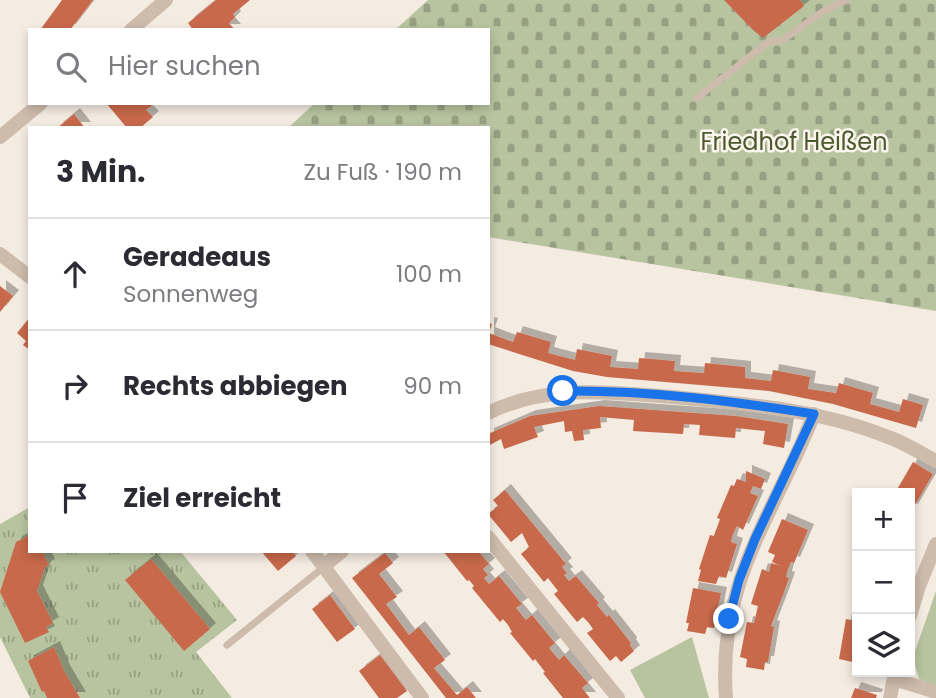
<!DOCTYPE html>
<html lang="de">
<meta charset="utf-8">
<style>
:root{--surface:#fff;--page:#f2f2f3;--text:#2b2b33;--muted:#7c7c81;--line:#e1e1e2}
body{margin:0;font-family:Poppins,sans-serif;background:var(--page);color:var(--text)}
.controls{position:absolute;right:21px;bottom:21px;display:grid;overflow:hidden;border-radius:0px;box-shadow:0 4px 10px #0003}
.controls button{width:63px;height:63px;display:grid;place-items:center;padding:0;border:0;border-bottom:2px solid var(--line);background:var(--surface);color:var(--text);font:35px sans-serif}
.stop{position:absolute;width:21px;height:21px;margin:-16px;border:5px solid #1a73e8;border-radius:50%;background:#fff}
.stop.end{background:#1a73e8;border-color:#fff;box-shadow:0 2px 7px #0008}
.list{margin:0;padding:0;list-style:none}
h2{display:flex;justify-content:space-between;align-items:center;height:91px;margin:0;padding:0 28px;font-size:30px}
h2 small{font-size:23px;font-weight:400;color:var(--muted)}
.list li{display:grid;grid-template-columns:46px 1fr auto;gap:21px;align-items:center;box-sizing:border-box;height:112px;padding:0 28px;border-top:2px solid var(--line)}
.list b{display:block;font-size:26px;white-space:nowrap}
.list p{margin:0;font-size:23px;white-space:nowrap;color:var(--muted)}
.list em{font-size:23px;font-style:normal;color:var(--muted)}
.icon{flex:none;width:38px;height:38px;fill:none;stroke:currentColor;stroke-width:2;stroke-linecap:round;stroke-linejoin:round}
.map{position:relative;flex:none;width:936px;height:698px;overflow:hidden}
.search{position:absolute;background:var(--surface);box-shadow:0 4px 10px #0003;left:28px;top:28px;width:462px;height:77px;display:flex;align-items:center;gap:18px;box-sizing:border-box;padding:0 24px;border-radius:0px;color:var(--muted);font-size:26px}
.panel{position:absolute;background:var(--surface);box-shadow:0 4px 10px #0003;left:28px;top:126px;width:462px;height:427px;border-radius:0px}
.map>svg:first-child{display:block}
.grass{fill:url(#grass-tufts)}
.cemetery{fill:url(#cemetery-stones)}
.green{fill:#b8c4a0}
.building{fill:#c8694b;filter:url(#shadow)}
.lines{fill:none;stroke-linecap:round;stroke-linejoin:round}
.service{stroke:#cdbbac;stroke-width:7}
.minor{stroke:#cdbbac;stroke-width:14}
.route{stroke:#1a73e8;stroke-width:9}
.labels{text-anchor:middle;stroke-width:5;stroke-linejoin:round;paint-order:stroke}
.park-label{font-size:24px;fill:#4a5a2e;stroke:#fbf5ee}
</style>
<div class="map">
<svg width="936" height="698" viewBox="0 0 936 698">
<defs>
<pattern id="grass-tufts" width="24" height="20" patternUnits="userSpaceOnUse" patternTransform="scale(1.75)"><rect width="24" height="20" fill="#b8c4a0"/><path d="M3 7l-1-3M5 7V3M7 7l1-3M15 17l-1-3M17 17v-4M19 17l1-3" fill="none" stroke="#97a083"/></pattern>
<pattern id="cemetery-stones" width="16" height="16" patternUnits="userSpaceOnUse" patternTransform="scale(1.75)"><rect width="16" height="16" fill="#b8c4a0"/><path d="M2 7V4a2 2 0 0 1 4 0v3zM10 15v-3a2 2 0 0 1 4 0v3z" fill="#97a083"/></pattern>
<filter id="shadow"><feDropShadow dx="6" dy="-6" stdDeviation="0" flood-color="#0004"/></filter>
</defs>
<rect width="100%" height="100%" fill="#f4ebe1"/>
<path class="grass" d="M30 507V551H180L237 620 196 652 232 698H30L0 637V524Z"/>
<path class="cemetery" d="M428 0H936V311L488 237V128H288L315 103H488V30H395Z"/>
<g class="green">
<path d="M936 591V686L919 679 913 657Z"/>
<path d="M692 637 709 698H645L630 670Z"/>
</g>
<g class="building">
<path d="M62 0H93L70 30H40Z"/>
<path d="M216 0H250L233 14 235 17 229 23 235 30H193L188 23Z"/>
<path d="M724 0H800L804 6 763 38 753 30Z"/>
<path d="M106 103H155L146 110 153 117 140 128 131 126 127 128Z"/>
<path d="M74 114 85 128H57Z"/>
<path d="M0 286 13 296 0 312Z"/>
<path d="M30 317V350L23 345 26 341 17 333Z"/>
<path d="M488 323 492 324 489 333 513 342 517 332 551 342 548 353 575 360 577 349 612 356 610 367 638 369 639 358 675 361 674 371 704 373 705 363 745 367V378L771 381 773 370 810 377 808 389 836 393 839 383 873 393 870 404 899 412 903 399 923 405 916 428 833 404 769 391 607 377 573 371 488 344Z"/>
<path d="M599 406 736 416 788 424 784 448 763 444 765 431 736 428 735 438 699 435 700 425 684 424 683 434 633 431 634 420 600 417 601 428 583 430 584 440 574 441 572 431 565 432 564 421 534 427 538 437 504 449 501 439 488 446V434L530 416Z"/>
<path d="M913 462 933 474 912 510 910 509V493H895Z"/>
<path d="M746 471 765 479 761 489 753 486 750 493 758 496 743 530 737 526 733 534 731 542 737 544 726 578 719 576 716 584 698 581 701 570 699 569 710 535 714 536 720 519 717 518 731 485 734 486 737 479 746 482Z"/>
<path d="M505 490 566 564 562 567 567 573 564 575 569 581 576 576 599 603 597 605 607 617 609 615 631 643 630 645 634 651 621 662 616 656 610 661 587 633 593 629 588 622 583 617 577 622 554 594 558 591 548 578 544 582 521 554 529 547 522 533 511 542 488 514 498 506 493 500Z"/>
<path d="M782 519 808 530 794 563 791 562 788 569 786 577 789 578 783 595 771 626 774 627 768 662H765L764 670 746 667 747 659 740 657 747 622 754 623 758 606 751 604 762 569 769 572 771 563 781 566 772 562 775 555 768 552Z"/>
<path d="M30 535V551H42L49 565 45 567 37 591 53 623 46 627 49 632 25 643 0 592 16 542Z"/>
<path d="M261 551H292L296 556 278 571Z"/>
<path d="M443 551H478L489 564 483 569 488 575 484 578 489 584 499 576 522 604 516 608 526 620 532 615 555 643 549 648 559 660 564 655 588 683 582 688 590 698H563L543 673 545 672 535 659 533 661 510 633 512 632 508 625 503 619 500 622 472 588 474 586 469 580 467 581Z"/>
<path d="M385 553 393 563 379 574 397 597 386 604 409 635 419 627 445 660 434 668 457 695 467 687 476 698H446L352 578Z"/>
<path d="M151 559 210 629 184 651 125 580Z"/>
<path d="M693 588 721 593 714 628 707 627 705 634 687 631 689 623H686Z"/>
<path d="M330 595 355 629 337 642 312 609Z"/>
<path d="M846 619 857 621V663L839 659Z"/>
<path d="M54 647 64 671 80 698H47L44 691 42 692 28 661Z"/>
<path d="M380 655 407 691 397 698H379L359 671Z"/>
<path d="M855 688 877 695 876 698H851Z"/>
</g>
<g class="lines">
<g class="service">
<path d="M697 98 768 42 783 40 822 12 846 0"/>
<path d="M227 645 324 567"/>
</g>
<g class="minor">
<path d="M131 30 166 0"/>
<path d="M0 137 41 103"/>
<path d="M0 254 30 277"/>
<path d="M488 413C547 384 609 392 672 397 749 404 827 410 898 441 911 447 923 454 936 461"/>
<path d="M488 537 618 698"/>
<path d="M312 551 422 698"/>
<path d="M324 566 342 551"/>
<path d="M910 616 919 586 936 544"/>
<path d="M894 679 936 692"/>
<path d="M726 698C717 580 774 516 814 414"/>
<path d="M890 698 895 672"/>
</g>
</g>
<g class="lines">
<path class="route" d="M563 391C647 390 731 401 814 414L755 539 739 580 729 619"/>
</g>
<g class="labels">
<g class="park-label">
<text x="794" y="150">Friedhof Heißen</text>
</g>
</g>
</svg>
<div class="controls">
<button>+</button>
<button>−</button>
<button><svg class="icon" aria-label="layers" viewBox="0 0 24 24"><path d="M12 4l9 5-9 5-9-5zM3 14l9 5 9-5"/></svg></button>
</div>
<div class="stop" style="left:563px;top:391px"></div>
<div class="stop end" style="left:729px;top:619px"></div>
<div class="search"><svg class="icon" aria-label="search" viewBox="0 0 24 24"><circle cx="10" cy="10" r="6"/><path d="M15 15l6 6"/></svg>Hier suchen</div>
<section class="panel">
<h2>3 Min.<small>Zu Fuß · 190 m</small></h2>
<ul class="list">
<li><svg class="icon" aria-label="ahead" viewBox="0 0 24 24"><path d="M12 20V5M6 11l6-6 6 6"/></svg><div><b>Geradeaus</b><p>Sonnenweg</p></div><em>100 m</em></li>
<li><svg class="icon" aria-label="right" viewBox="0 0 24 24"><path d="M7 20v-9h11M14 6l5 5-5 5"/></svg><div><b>Rechts abbiegen</b></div><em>90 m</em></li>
<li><svg class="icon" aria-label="arrive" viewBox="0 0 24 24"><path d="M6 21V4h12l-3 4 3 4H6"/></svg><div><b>Ziel erreicht</b></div></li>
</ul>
</section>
</div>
